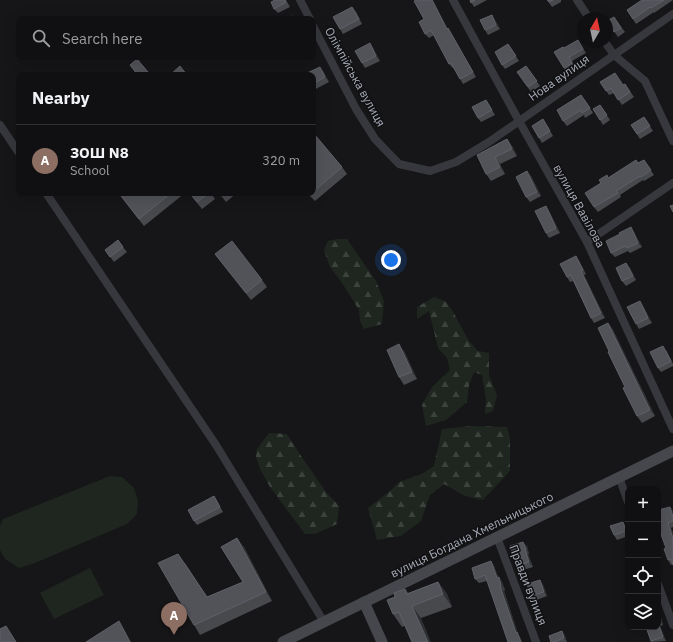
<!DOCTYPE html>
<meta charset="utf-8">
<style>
:root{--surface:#101012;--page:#1e1e20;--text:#f1f3f6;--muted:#9c9d9f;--line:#303032;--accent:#f2b134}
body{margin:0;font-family:"IBM Plex Sans",sans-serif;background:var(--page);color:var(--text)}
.controls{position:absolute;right:12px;bottom:12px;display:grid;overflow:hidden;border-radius:8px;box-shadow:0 4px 16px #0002}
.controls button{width:36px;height:36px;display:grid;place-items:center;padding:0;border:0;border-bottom:1px solid var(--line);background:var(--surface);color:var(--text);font:20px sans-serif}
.compass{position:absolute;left:577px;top:12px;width:36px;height:36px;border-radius:50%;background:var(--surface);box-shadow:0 4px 16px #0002;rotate:9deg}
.you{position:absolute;left:391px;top:260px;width:14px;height:14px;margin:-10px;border:3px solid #fff;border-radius:50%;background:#1a73e8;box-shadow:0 0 0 6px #1a73e833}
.badge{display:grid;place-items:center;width:26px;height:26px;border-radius:50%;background:var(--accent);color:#fff;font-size:13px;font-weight:700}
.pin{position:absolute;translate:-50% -33px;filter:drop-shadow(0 1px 2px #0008)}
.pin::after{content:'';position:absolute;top:21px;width:14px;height:12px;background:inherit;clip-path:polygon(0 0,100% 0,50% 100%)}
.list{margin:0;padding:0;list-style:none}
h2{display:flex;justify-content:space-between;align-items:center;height:52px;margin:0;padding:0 16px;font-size:17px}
h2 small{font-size:13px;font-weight:400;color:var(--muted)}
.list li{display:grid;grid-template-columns:26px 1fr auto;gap:12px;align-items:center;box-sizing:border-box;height:72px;padding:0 16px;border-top:1px solid var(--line)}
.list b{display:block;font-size:15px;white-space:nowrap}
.list p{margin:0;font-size:13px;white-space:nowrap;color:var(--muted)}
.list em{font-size:13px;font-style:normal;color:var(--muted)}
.icon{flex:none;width:22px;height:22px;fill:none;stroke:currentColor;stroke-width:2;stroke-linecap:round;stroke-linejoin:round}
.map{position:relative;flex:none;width:673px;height:642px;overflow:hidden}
.search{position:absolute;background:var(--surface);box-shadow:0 4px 16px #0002;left:16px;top:16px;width:300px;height:44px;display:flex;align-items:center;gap:10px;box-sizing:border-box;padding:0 14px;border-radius:8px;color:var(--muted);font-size:15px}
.panel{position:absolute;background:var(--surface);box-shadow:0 4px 16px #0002;left:16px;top:72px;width:300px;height:124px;border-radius:8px}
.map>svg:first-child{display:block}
.forest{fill:url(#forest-firs)}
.green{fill:#1e261f}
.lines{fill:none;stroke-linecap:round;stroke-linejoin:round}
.street{stroke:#37383d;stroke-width:8}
.secondary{stroke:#45474d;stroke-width:11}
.wall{fill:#47494d}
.shaded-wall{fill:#2f3033}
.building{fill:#525359;stroke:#5f6168}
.labels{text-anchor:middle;stroke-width:3;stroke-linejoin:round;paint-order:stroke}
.street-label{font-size:12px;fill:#a8adb8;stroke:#111113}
</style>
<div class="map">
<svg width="673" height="642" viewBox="0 0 673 642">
<defs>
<pattern id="forest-firs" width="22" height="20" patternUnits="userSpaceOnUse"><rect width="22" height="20" fill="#1e261f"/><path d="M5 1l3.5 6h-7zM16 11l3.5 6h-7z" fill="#3c433d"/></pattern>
</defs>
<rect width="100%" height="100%" fill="#161618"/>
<g class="forest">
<path d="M338 239H347L376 281 384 301 382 324 364 329 360 321 359 310 342 283 330 267 324 250 328 241Z"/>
<path d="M434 297 445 301 452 310 469 341 478 351 489 353V375L497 395 493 411 485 414 486 400 482 375 474 372 469 385 467 402 446 420 426 426 422 405 432 387 450 370 447 358 438 348 429 311 417 319V307Z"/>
<path d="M473 426 507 427 510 438V471L483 500 465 496 444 484 430 495 421 521 401 536 377 540 368 508 390 491 399 482 422 474 434 466 442 429Z"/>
<path d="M269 433 287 434 299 453 326 492 339 506 337 524 315 534H305L270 487 260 469 256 457 257 449Z"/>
</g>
<g class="green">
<path d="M110 476 122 477 134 488 138 501 137 514 127 524 35 563 19 568 5 559 0 550V526L3 519Z"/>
<path d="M90 568 104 595 54 619 40 593Z"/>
</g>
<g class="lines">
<g class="street">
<path d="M300 0 310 19"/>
<path d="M453 0 519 121 587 242 673 429"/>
<path d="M577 0 589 18"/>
<path d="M313 26 356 109 375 139 399 164 430 171 456 162 489 142 673 14"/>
<path d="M605 42 614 55 645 81 673 141"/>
<path d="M0 125 19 153"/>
<path d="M46 193 216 445 324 622"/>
<path d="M587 242 673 183"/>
<path d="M619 477 628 502"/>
<path d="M497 537 536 642"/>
<path d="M658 584 673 625"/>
</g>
<g class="secondary">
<path d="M364 602 382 642"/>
<path d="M283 642 673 451"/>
</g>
</g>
<g class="wall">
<path d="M275 0H286L290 7 278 13 274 9Z"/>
<path d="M470 0H487L474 7Z"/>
<path d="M547 0H561V2L552 7Z"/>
<path d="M642 0H673L654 13V12L636 24 627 10Z"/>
<path d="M352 7 356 12 362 24 343 34 340 29Z"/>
<path d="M492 15 495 20 500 29 488 35 485 30Z"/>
<path d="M614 17 625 32 618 37 607 21Z"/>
<path d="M424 19 447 28 451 33 476 77 463 84 454 68H453L449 64 434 35 429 38 425 34Z"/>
<path d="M578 40 586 53 572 61 575 67 566 72 564 68V48Z"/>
<path d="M508 44 519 61 505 69 502 65Z"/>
<path d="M373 48 380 61 365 68 362 63Z"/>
<path d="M130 65 148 72 151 75H137Z"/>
<path d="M526 66 540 86 531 92 517 72Z"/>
<path d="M323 71 329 82 314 90 313 88V75Z"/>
<path d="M600 82 623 85 625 84 634 97 622 105 614 93 609 95Z"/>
<path d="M486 100 495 115 481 122 478 118Z"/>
<path d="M585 100 593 113 585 118 584 115 567 126 563 121Z"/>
<path d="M600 105 610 120 603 125 600 120Z"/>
<path d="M644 117 653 131 640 139 631 125Z"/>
<path d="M543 119 553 136 542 143 532 126Z"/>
<path d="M313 137 342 167 347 174 315 201 307 193H313Z"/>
<path d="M507 139 512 146 517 156 500 164 505 174 491 181 486 174 477 155Z"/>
<path d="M644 160 654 175 644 181 643 180 620 195 621 197 598 212 594 207 601 183 608 178Z"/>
<path d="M531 176 541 196 530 202 526 197Z"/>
<path d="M118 193H185L144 226Z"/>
<path d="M189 193H211L215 199 202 209Z"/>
<path d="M219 193H237L226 202Z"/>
<path d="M549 211 560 233 549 238 546 233Z"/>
<path d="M631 227 634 232 642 247 630 253 628 251 615 257 611 253Z"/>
<path d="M123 247 127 252 114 262 105 250Z"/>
<path d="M215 254 262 280 267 287 251 300Z"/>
<path d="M576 256 579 261 586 274 584 275 605 318 594 323 591 318 573 281 570 282 567 277Z"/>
<path d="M626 263 630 268 636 280 626 286 622 281Z"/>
<path d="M643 306 652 323 639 329 636 324Z"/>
<path d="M608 323 613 330 655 416 642 423 637 416 625 387Z"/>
<path d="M666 350 673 364V366L661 372 658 368Z"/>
<path d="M404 351 417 379 404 385 399 377Z"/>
<path d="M214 496 217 501 223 512 197 525 194 521Z"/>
<path d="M673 512V527L671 528 673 533V565V564L671 565 668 560 666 548 658 526Z"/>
<path d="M626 526 628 532V536L617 540 614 535Z"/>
<path d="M527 546 529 554H528L533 567 523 570 520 565 517 558H516L513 554Z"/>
<path d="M244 547 272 601 200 635 194 625 185 563 207 597 243 582Z"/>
<path d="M491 561 494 566 498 577 502 582 505 590 504 591 518 634 520 637 522 642 487 581 479 583 475 579Z"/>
<path d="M540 580 543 585 547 596 534 601 531 596Z"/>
<path d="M438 582 447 594 452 607 421 618 402 627 393 614 395 597 405 589 408 593Z"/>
<path d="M658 614 661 618 663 625 660 626 666 641 651 642 646 627H658Z"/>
<path d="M562 631 565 636 567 642H551Z"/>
</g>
<g class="shaded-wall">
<path d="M432 0H433L450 34 447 29Z"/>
<path d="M352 7 356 12 362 24 359 19Z"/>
<path d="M492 15 495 20 500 29 496 25Z"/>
<path d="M370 43 373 48 380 61 376 56Z"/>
<path d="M320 67 323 71 329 82 325 77Z"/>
<path d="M507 139 512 146 517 156 512 149Z"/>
<path d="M495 157 500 164 505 174 500 167Z"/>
<path d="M527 171 531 176 541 196 537 192Z"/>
<path d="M546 206 549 211 560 233 556 228Z"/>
<path d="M631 227 634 232 642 247 638 243Z"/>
<path d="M576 256 579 261 586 274 583 270Z"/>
<path d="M626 263 630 268 636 280 633 276Z"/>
<path d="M581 271 584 275 605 318 601 313Z"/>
<path d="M640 301 643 306 652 323 648 318Z"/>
<path d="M608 323 613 330 655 416 650 410Z"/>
<path d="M399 344 404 351 417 379 412 372Z"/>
<path d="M670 507 673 511V517Z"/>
<path d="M623 522 626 526 628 534 626 531Z"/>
<path d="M668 523 671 528 673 533V538Z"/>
<path d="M237 538 244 547 272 601 266 592Z"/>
<path d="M523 542 527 546 529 554 526 549Z"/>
<path d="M525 549 528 554 533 567 529 562Z"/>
<path d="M491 561 494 566 500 582 497 578Z"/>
<path d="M499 577 502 582 505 590 501 586Z"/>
<path d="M540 580 543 585 547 596 544 592Z"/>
<path d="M438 582 447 594 452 607 443 594Z"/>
<path d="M500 586 504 591 518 634 520 637 522 642H521L516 633Z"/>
<path d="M412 606 421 618 431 642H428Z"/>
<path d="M658 614 661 618 663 625 660 621Z"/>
<path d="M119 621 125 631 131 642H130Z"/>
<path d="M658 623 660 626 666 641 663 637Z"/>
<path d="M562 631 565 636 567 642 564 638Z"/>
</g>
<g class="building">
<path d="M275 0H285L286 2 274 9 271 2Z"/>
<path d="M416 0H432L447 29 448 28 473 72 460 79 451 63 449 64 431 30 425 34 419 22 424 19 414 1Z"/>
<path d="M470 0H475L471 3Z"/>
<path d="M547 0H553L549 2Z"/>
<path d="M642 0H664L651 8 650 7 633 19 627 10Z"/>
<path d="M352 7 359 19 340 29 333 17Z"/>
<path d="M492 15 496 25 485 30 480 20Z"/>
<path d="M292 16 294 19H286Z"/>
<path d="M614 17 621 28 614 32 607 21Z"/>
<path d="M578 40 583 49 569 57 572 63 564 68 554 52 563 47 564 48Z"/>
<path d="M370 43 376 56 362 63 355 51Z"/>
<path d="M508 44 516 56 502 65 495 52Z"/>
<path d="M137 59 148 72 144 75H138L130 65Z"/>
<path d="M180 66 187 75H170Z"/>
<path d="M526 66 537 81 528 87 517 72Z"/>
<path d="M320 67 325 77 313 84V75H306L305 74Z"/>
<path d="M615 73 623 85 625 84 630 92 618 100 611 88 606 91 600 82Z"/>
<path d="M581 95 590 108 582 113 581 110 563 121 557 110Z"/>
<path d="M486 100 492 110 478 118 472 107Z"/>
<path d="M600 105 607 115 600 120 593 109Z"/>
<path d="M644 117 650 126 637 134 631 125Z"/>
<path d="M543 119 550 131 539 138 532 126Z"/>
<path d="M315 135 342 167 313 192V137Z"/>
<path d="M507 139 512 149 495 157 500 167 486 174 477 155Z"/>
<path d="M636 160 638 163 644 160 651 170 641 177 640 176 616 191 618 193 594 207 585 193 601 183 599 180 607 175 608 178Z"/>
<path d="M527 171 537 192 526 197 516 177Z"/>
<path d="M119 193H171L139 219Z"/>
<path d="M190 193H209L197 202Z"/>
<path d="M673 205V212L670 206Z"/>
<path d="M546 206 556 228 546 233 535 211Z"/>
<path d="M631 227 638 243 627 248 625 246 611 253 606 241 620 234 619 233Z"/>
<path d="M118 240 123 247 110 257 105 250Z"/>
<path d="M232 241 262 280 246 293 215 254Z"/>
<path d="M576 256 583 270 581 271 601 313 591 318 571 275 567 277 560 264Z"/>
<path d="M626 263 633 276 622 281 616 268Z"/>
<path d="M640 301 648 318 636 324 627 307Z"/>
<path d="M608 323 650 410 637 416 623 388 625 387 608 352 609 351 598 328Z"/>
<path d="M399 344 412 372 399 377 387 350Z"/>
<path d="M663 346 671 361 658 368 650 352Z"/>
<path d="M214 496 220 507 194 521 188 510Z"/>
<path d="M670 507 673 517V521L668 523 673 538V565L671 559 668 560 664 549 666 548 658 526V510Z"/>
<path d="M623 522 626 531 614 535 610 526Z"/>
<path d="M237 538 266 592 194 625 158 563 178 554 207 597 243 582 221 547Z"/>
<path d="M523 542 526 549H525L529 562 520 565 515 553 513 554 510 546Z"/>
<path d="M491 561 497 578 499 577 501 586H500L516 633 517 632 521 642H508L485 575 475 579 472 568Z"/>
<path d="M540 580 544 592 531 596 527 584Z"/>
<path d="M438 582 443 594 412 606 428 642H412L399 612 393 614 387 600 395 597 394 593 405 589 407 594Z"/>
<path d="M658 614 660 621 658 622Z"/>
<path d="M119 621 130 642H86Z"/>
<path d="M658 623 663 637 651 641 646 627H658Z"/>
<path d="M6 626 16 642H0V629Z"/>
<path d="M562 631 564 638 554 642H551L549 636Z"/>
</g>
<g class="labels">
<g class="street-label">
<text transform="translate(355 77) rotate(61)" y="4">Олімпійська вулиця</text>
<text transform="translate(559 78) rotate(-35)" y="4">Нова вулиця</text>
<text transform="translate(579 206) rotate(61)" y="4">вулиця Вавілова</text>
<text transform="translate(472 535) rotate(-26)" y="4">вулиця Богдана Хмельницького</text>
<text transform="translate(528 585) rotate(69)" y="4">Правди вулиця</text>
</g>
</g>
</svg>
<div class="controls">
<button>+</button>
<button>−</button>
<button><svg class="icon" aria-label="locate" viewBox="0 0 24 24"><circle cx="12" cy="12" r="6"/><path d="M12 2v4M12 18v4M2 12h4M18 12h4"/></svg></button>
<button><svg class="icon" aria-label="layers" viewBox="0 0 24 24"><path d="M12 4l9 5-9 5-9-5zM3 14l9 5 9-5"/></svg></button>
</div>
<svg class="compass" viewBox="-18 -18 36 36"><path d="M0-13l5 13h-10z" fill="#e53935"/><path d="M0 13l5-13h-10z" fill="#9c9d9f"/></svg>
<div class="you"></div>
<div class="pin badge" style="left:174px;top:635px;background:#8d6e63">A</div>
<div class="search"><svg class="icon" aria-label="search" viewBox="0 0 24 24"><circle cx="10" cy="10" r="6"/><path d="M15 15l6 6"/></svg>Search here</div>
<section class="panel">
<h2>Nearby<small></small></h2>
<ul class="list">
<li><span class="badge" style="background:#8d6e63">A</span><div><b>ЗОШ N8</b><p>School</p></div><em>320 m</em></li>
</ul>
</section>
</div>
